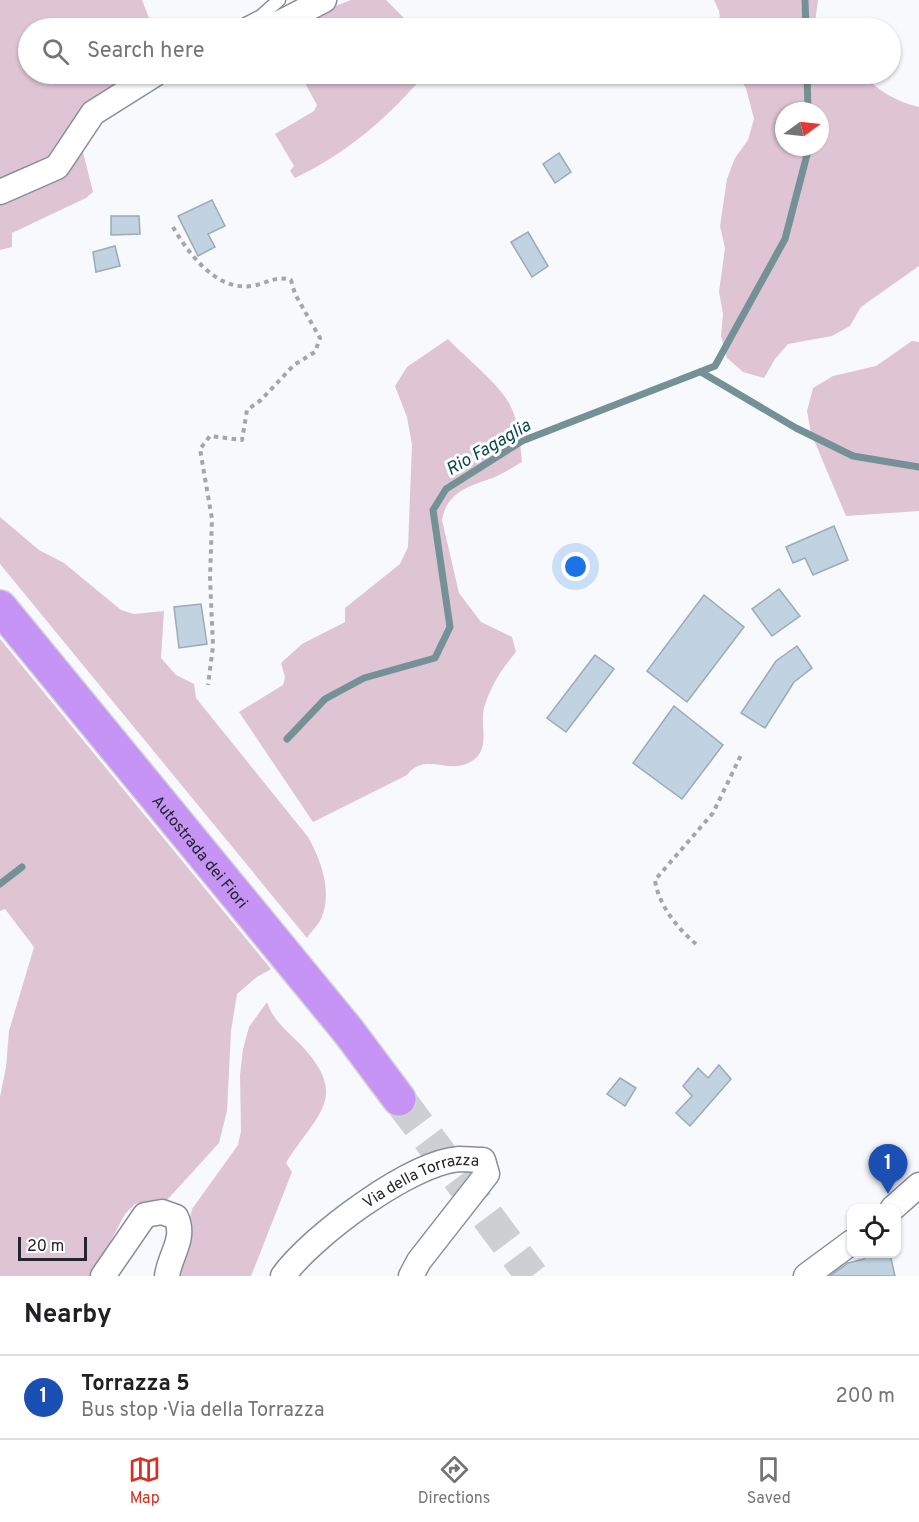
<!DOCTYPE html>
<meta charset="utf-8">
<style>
:root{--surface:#fff;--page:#f6f6f6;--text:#202124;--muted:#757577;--line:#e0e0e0;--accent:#d93025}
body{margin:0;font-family:Overpass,sans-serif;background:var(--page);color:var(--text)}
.controls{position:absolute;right:18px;bottom:18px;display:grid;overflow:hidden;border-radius:12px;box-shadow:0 2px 4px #0004}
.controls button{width:54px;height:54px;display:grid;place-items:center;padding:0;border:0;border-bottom:2px solid var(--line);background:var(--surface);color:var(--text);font:30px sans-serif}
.compass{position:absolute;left:775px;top:102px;width:54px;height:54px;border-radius:50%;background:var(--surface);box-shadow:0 2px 4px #0004;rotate:75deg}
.scale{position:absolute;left:18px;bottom:15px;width:69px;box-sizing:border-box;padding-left:6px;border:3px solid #23252c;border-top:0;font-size:16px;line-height:21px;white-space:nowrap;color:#23252c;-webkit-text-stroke:4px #fff;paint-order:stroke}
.you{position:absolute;left:576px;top:567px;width:21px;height:21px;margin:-15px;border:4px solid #fff;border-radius:50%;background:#1a73e8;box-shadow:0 0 0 9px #1a73e833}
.badge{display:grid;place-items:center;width:39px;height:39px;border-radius:50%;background:var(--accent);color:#fff;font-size:20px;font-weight:700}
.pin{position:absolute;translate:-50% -50px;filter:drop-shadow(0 2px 3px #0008)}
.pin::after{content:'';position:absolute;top:32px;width:21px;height:18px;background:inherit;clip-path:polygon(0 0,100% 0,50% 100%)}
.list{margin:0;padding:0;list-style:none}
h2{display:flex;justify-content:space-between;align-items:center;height:78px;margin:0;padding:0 24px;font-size:26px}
h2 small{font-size:20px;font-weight:400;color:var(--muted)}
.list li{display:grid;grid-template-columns:39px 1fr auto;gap:18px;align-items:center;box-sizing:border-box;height:84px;padding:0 24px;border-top:2px solid var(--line)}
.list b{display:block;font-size:22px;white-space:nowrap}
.list p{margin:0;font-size:20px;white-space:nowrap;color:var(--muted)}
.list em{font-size:20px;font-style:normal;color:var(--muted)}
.icon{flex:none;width:33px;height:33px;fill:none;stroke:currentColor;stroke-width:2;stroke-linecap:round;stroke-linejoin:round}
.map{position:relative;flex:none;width:919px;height:1276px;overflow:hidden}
.search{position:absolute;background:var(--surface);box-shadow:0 2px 4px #0004;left:18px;right:18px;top:18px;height:66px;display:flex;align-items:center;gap:15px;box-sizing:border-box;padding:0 21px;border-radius:33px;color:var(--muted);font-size:22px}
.sheet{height:162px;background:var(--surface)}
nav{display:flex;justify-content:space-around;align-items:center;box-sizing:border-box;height:84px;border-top:2px solid var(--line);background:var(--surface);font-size:16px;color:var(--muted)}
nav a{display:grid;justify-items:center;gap:3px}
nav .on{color:var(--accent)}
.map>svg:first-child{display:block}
.green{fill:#dfc4d4;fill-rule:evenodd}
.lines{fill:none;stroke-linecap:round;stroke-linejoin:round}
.stream{stroke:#749196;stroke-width:7}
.building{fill:#c1d3e1;stroke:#99abb7;stroke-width:1.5}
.motorway-tunnel{stroke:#cdcfd3;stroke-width:33;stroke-dasharray:33 16;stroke-linecap:butt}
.service-casing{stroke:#888d9f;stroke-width:15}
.minor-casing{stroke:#888d9f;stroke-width:27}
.motorway-casing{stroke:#d3d3d5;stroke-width:36}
.path{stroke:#a5a6ab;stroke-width:4;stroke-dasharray:4.5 4.5;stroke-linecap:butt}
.service{stroke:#fff;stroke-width:12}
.minor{stroke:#fff;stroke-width:24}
.motorway{stroke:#c594f4;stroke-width:33}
.labels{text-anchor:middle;stroke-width:6;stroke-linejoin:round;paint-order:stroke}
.street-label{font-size:16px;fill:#23252c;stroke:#fff}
.water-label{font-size:18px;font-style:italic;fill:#0b494f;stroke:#fff}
</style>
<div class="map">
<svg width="919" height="1276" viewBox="0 0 919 1276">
<rect width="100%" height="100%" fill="#f8f9fd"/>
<g class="green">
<path d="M0 0H142L153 28H28V74H146L56 160 0 185Z"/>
<path d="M351 0H386L414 28H279Z"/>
<path d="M714 0H818L815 22 819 28H721L719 11Z"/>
<path d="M300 74H425C388 118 347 153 295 178L290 171 294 166 275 134 314 111 317 105Z"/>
<path d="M736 74H862C878 90 896 102 919 107V266L861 307 850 326 832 336 788 344 775 359 764 378 743 372 727 358 721 336 723 314 719 292 725 248 720 226 727 179 735 158 748 140 754 119 746 88ZM784 111H820V147H784Z"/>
<path d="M80 140 93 192 86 198 12 233V247L0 250V196Z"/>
<path d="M448 339C465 357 498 383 509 403 519 421 520 442 522 462 513 467 503 474 493 478 469 486 447 492 442 520L459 593 481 622 512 637 516 652C501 670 491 685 484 708 480 723 489 745 477 757 453 780 426 749 407 775L313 822 239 712 283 685 285 677 281 663 302 644 345 622V608L400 564 408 547 412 445 407 417 395 386 407 367Z"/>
<path d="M912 341 919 342V511L846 516 811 433 807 411 813 388 833 376 876 366Z"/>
<path d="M0 517 39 550 64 563 121 610 134 614 164 611 161 658 176 675 194 684 196 698 308 837C321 860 333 892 321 919 318 925 311 932 307 938L0 564Z"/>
<path d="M0 639 271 969 257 977 237 994 231 1031 227 1111 219 1143 167 1200 135 1204 125 1214 92 1276H0V1097L6 1067 9 1031 34 947 5 909 0 911Z"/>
<path d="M267 1002C273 1020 285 1029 298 1042 352 1097 317 1113 286 1163L292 1172 251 1276H176L192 1209 238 1145 241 1131 240 1075 243 1049 249 1027Z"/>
</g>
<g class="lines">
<g class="stream">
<path d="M805 0 806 28"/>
<path d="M807 74 808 111"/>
<path d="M701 372 796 428 853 456 919 467"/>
<path d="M287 739 325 699 364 678 435 658 450 627 433 510 446 489 522 441 715 366 785 239 809 147"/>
<path d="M0 884 22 867"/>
</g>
</g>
<g class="building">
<path d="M559 153 571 172 555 183 543 164Z"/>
<path d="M212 200 225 226 208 234 215 247 198 256 178 216Z"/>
<path d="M111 216H139L140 234 111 235Z"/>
<path d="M528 232 548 266 532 277 511 242Z"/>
<path d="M115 246 120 266 96 272 93 252Z"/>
<path d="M834 526 848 560 813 575 805 558 793 563 786 547Z"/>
<path d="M779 589 800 616 772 636 752 609Z"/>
<path d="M704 595 744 627 687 702 647 671Z"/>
<path d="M201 604 207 644 179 648 174 607Z"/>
<path d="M797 646 812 668 794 682 765 728 741 713 776 661Z"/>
<path d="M595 655 614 669 566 732 547 718Z"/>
<path d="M674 706 723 745 682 799 633 763Z"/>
<path d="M719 1065 731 1079 690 1126 676 1113 692 1096 683 1086 698 1068 708 1078Z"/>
<path d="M620 1078 636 1088 625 1106 607 1094Z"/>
<path d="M864 1254H890L895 1276H830L848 1263 864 1259Z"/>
</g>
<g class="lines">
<path class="motorway-tunnel" d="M399 1099 532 1276"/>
<defs>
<path id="service" d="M238 28 261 16 279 0"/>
<g id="minor">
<path d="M261 28 278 24 324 0"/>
<path d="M0 192 57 167 93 113 155 74"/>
<path d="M893 1208 919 1185"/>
<path d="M103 1276 145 1215 162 1212 176 1217C186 1239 170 1254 167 1276"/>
<path id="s1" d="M283 1276C312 1236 410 1163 459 1159 467 1159 475 1160 483 1160L487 1174 419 1261 411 1276"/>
<path d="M806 1276 852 1242"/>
</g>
<g id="motorway">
<path id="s2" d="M0 607 349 1032 399 1099"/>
</g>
</defs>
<use href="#service" class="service-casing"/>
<use href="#minor" class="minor-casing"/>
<use href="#motorway" class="motorway-casing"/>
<g class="path">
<path d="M173 227C188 253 216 291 251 286 267 284 275 275 291 280L295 294 320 338 315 352 294 365 261 400 247 410 242 440 210 436 200 449 212 519 210 578 213 646 208 685"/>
<path d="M696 944C677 928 658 904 655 880L713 813 742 753"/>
</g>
<use href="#service" class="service"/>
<use href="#minor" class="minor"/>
<use href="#motorway" class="motorway"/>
</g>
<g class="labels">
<g class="street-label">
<text dy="6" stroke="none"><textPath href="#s2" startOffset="316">Autostrada dei Fiori</textPath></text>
<text dy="6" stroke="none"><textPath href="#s1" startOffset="172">Via della Torrazza</textPath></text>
</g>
<g class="water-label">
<text transform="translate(488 447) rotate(-30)" y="6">Rio Fagaglia</text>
</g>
</g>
</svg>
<div class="controls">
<button><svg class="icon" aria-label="locate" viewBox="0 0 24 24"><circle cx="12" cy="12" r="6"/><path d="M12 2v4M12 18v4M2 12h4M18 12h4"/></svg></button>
</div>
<svg class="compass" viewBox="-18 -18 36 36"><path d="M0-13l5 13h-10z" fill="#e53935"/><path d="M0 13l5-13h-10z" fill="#757577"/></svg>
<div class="scale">20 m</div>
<div class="you"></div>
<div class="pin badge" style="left:888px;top:1194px;background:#1a4fb4">1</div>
<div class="search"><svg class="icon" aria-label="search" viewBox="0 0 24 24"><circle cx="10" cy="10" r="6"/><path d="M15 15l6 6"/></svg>Search here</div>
</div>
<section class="sheet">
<h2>Nearby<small></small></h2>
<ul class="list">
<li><span class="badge" style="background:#1a4fb4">1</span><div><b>Torrazza 5</b><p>Bus stop · Via della Torrazza</p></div><em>200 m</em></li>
</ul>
</section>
<nav>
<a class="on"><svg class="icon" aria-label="map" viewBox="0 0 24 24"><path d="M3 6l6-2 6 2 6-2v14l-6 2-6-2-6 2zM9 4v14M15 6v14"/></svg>Map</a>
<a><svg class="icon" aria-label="directions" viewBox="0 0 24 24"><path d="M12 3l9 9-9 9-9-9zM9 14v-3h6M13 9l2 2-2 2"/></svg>Directions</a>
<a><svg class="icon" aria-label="saved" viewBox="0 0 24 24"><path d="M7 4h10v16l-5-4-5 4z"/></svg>Saved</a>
</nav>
